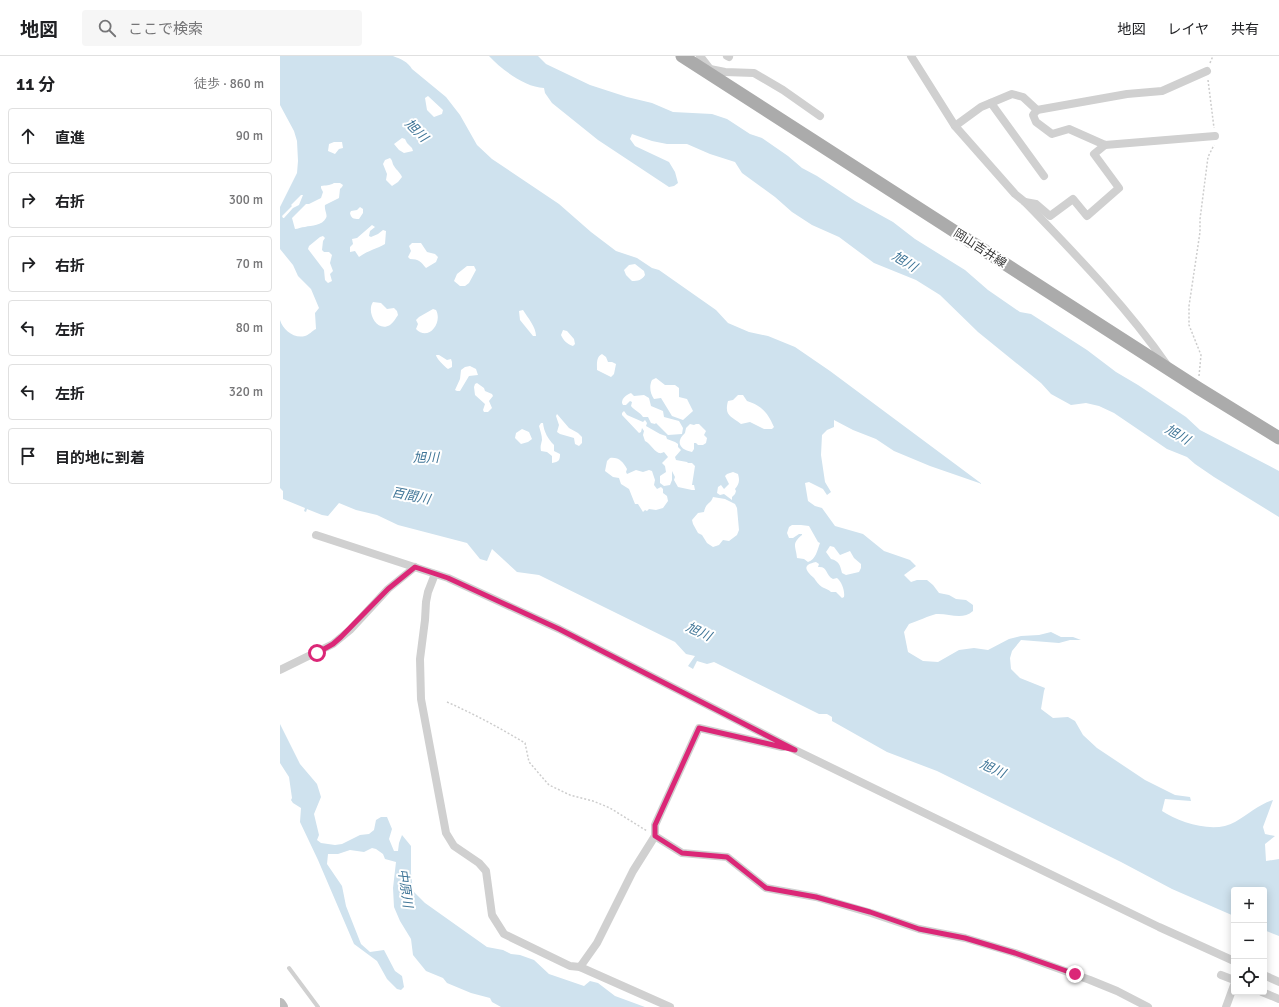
<!DOCTYPE html>
<html lang="ja">
<meta charset="utf-8">
<style>
:root{--surface:#fff;--page:#f6f6f6;--text:#202124;--muted:#757577;--line:#e0e0e0}
body{margin:0;font-family:Signika,"Noto Sans JP",sans-serif;background:var(--page);color:var(--text)}
.controls{position:absolute;right:12px;bottom:12px;display:grid;overflow:hidden;border-radius:4px;box-shadow:0 2px 10px #0003}
.controls button{width:36px;height:36px;display:grid;place-items:center;padding:0;border:0;border-bottom:1px solid var(--line);background:var(--surface);color:var(--text);font:20px sans-serif}
.stop{position:absolute;width:12px;height:12px;margin:-9px;border:3px solid #db2777;border-radius:50%;background:#fff}
.stop.end{background:#db2777;border-color:#fff;box-shadow:0 1px 4px #0008}
.list{margin:0;padding:0;list-style:none}
h2{display:flex;justify-content:space-between;align-items:center;height:52px;margin:0;padding:0 16px;font-size:17px}
h2 small{font-size:13px;font-weight:400;color:var(--muted)}
.list li{display:grid;grid-template-columns:26px 1fr auto;gap:12px;align-items:center;box-sizing:border-box;height:56px;margin:0 8px 8px;padding:0 8px;border:1px solid var(--line);border-radius:4px}
.list b{display:block;font-size:15px;white-space:nowrap}
.list em{font-size:13px;font-style:normal;color:var(--muted)}
.icon{flex:none;width:22px;height:22px;fill:none;stroke:currentColor;stroke-width:2;stroke-linecap:round;stroke-linejoin:round}
.map{position:relative;flex:none;width:999px;height:951px;overflow:hidden}
header{display:flex;align-items:center;gap:24px;box-sizing:border-box;height:56px;padding:0 20px;background:var(--surface);border-bottom:1px solid var(--line)}
header strong{font-size:19px}
nav{display:flex;gap:22px;margin-inline-start:auto;font-size:14px}
.search{width:280px;height:36px;background:var(--page);display:flex;align-items:center;gap:10px;box-sizing:border-box;padding:0 14px;border-radius:4px;color:var(--muted);font-size:15px}
main{display:flex}
aside{flex:1;background:var(--surface)}
.map>svg:first-child{display:block}
.water{fill:#cfe2ee;fill-rule:evenodd}
.lines{fill:none;stroke-linecap:round;stroke-linejoin:round}
.path{stroke:#cdcdcd;stroke-width:1.5;stroke-dasharray:2 2;stroke-linecap:butt}
.lane{stroke:#d0d0d0;stroke-width:4}
.street{stroke:#d0d0d0;stroke-width:8}
.secondary{stroke:#bdbdbd;stroke-width:12}
.primary{stroke:#ababab;stroke-width:13}
.route{stroke:#db2777;stroke-width:5}
.labels{text-anchor:middle;stroke-width:4;stroke-linejoin:round;paint-order:stroke}
.street-label{font-size:12px;fill:#333;stroke:#fff}
.water-label{font-size:13px;font-style:italic;fill:#3f7597;stroke:#fff}
</style>
<header>
<strong>地図</strong>
<div class="search"><svg class="icon" aria-label="search" viewBox="0 0 24 24"><circle cx="10" cy="10" r="6"/><path d="M15 15l6 6"/></svg>ここで検索</div>
<nav><a>地図</a><a>レイヤ</a><a>共有</a></nav>
</header>
<main>
<aside>
<h2>11 分<small>徒歩 · 860 m</small></h2>
<ul class="list">
<li><svg class="icon" aria-label="ahead" viewBox="0 0 24 24"><path d="M12 20V5M6 11l6-6 6 6"/></svg><div><b>直進</b></div><em>90 m</em></li>
<li><svg class="icon" aria-label="right" viewBox="0 0 24 24"><path d="M7 20v-9h11M14 6l5 5-5 5"/></svg><div><b>右折</b></div><em>300 m</em></li>
<li><svg class="icon" aria-label="right" viewBox="0 0 24 24"><path d="M7 20v-9h11M14 6l5 5-5 5"/></svg><div><b>右折</b></div><em>70 m</em></li>
<li><svg class="icon" aria-label="left" viewBox="0 0 24 24"><path d="M17 20v-9H6M10 6l-5 5 5 5"/></svg><div><b>左折</b></div><em>80 m</em></li>
<li><svg class="icon" aria-label="left" viewBox="0 0 24 24"><path d="M17 20v-9H6M10 6l-5 5 5 5"/></svg><div><b>左折</b></div><em>320 m</em></li>
<li><svg class="icon" aria-label="arrive" viewBox="0 0 24 24"><path d="M6 21V4h12l-3 4 3 4H6"/></svg><div><b>目的地に到着</b></div></li>
</ul>
</aside>
<div class="map">
<svg width="999" height="951" viewBox="0 0 999 951">
<rect width="100%" height="100%" fill="#fff"/>
<g class="water">
<path d="M0 0H113C121 3 128 6 132 13L166 41 180 59 197 89 212 103 279 148 311 176 336 195 357 202 372 212 379 214 436 254 448 267 469 276 488 280 515 291 550 315 702 428 650 410 614 395 596 383 573 374 554 364V371L547 374 542 379 541 399 545 426 551 436 547 439 543 433 529 426 525 427 528 445 535 450 542 452 555 470 583 478 604 495 630 504 636 510 624 519 631 526 637 524H647L653 529 659 537 669 539 676 543 686 544 693 549V555C682 565 669 557 656 558 651 559 635 566 629 568L624 576 628 596 643 605 658 606 679 594 694 592 708 594 729 583 741 580 759 579 771 576 781 581H793L801 584H790L779 587 741 584 732 595 730 602 731 613 740 622 765 632 764 635 761 653 773 662 788 661 795 665 803 679 817 692 865 724 895 739 910 741 911 745 885 743 882 755C900 767 935 778 955 766 969 758 978 749 993 744L983 771 985 778 995 780 985 788 986 805 999 803V880L984 874V834H954V860L892 833 841 806 657 715 607 696 552 665V661L547 658H539L434 606 427 608 417 605 413 613 408 610 415 600 406 598 395 586 259 519 237 516 212 493 207 505 200 503 187 487 118 469 97 459 76 454 59 447 48 460 42 459 27 453 26 456 24 455 25 452 3 443V435L0 432V264C3 274 14 283 25 280 29 279 32 275 36 273L35 257 39 252 31 233 18 220 13 209 0 193V151L17 117 18 105 17 85 14 75 0 49ZM148 40 163 54 162 58 154 61 147 54 145 42ZM122 82 125 83 127 87 132 92 133 95 124 97 119 94 114 88ZM54 86H62L63 92 59 93 55 98 48 95 49 88ZM110 102C113 105 112 107 114 110 117 115 120 116 122 121L118 126 112 130 106 124 107 118 103 108 105 104ZM54 127H60L63 129 62 131 60 133 59 142 45 149C44 154 48 159 46 162 42 170 32 169 25 171 21 171 18 173 15 173L12 162 26 148H29L41 142 43 136 41 132V130C46 129 49 130 54 127ZM21 139H23L19 149 13 152 4 162H3L2 160 12 150 11 149ZM80 151 83 153V157L79 163C73 163 71 162 70 157L71 155 77 154ZM92 169 95 171 90 175 89 180 91 181 98 178 103 174 106 175 105 188C96 193 87 195 79 201L75 195 70 196V191L73 188 72 183 77 182ZM43 180 45 182 43 185 42 194 44 196H49L52 199 50 207 53 215 50 218 52 225 48 227 45 224 44 214 28 193 29 190 40 181ZM132 187H141L147 196 155 198 158 201 156 206 146 212C141 206 139 203 130 203L128 201 131 195 129 190ZM355 208 364 215 365 219C362 224 358 225 352 225L346 219 344 214 349 209ZM187 210H194L196 214 189 227 185 230H180L174 225 177 218ZM93 246 101 247 107 253 114 252 117 255 118 259C116 262 113 267 110 269 97 277 86 256 93 246ZM153 253 156 254C163 267 148 286 136 273L138 268 136 264 139 261ZM239 255 243 254C248 262 256 271 256 280H253L240 264ZM283 274 287 275 294 283 295 288 293 290C287 288 283 284 281 279ZM322 298 326 301 328 306H332L336 308 334 318 331 321 317 314C317 308 316 301 322 298ZM156 299H159L167 304 171 303 172 306V311L168 313C164 310 156 302 156 299ZM190 310 196 313 198 319 189 320 180 335H177L175 334 180 323 181 314 185 311ZM376 322 385 329H395L399 332V341L407 343 413 355 403 364 392 360 381 342 374 343C370 337 369 330 372 324ZM197 327 204 332 205 335 212 338 213 340 209 345 212 352 208 356H204L203 354 205 348 195 339 194 331 195 328ZM351 337 354 340 364 339 369 342 371 350 383 355 384 361 399 365 403 372 402 378 388 379 376 367 375 368 371 367 368 361H363C360 356 354 354 351 350L352 346 350 345 346 349H343L342 347C342 342 346 339 351 337ZM458 339H463L467 345C482 350 487 356 494 371L492 373H484L470 366 461 368C451 360 444 360 448 345L453 344ZM344 355 347 359 363 366 365 364 367 367 366 370 380 378 386 380 387 383 395 386 398 388V391L401 394 395 401 396 404 407 406 408 407H412L415 410 412 429H414L415 434H412L398 431 394 424 395 421 392 415V424L390 429 384 430 380 427V420L386 416 385 410 382 407 388 401 384 396C376 401 372 388 365 385L363 379 364 375 362 372 361 376 359 377 342 359V357ZM277 358 289 372 298 377 302 381V387L299 390 295 388 294 382 280 378 277 376 279 369 276 360ZM261 367H263C264 376 268 383 274 389V395L280 398C280 404 279 406 272 407V400L267 396 261 395C260 390 261 389 262 384 262 379 260 374 259 370ZM410 368 414 369 416 368H419L426 375 424 379 427 382 426 387 423 389H418L416 387H414V393L412 396C400 394 395 386 405 377L406 372ZM242 373 249 376 252 383 248 386 241 388 235 382 236 377ZM330 402C339 401 343 406 347 413L346 416 347 418 356 414 363 416 369 414 372 415 375 424 374 429 377 433 381 431 383 433V437L387 440 388 445 383 452 376 454 369 453 367 455 365 454 363 456 358 448H355L349 433 341 428 339 422 333 421 325 415 327 405ZM453 416 458 418C460 425 459 428 455 433L456 435 455 438 452 441V444L444 438 440 439 437 437 438 431 441 429 444 433 449 428 445 420 447 418ZM433 441 445 443 455 448 457 452 459 474 457 479 449 485 443 484 439 489 433 491 427 487 422 479 418 477 413 468 412 464 418 457 424 456C426 446 431 448 433 441ZM512 469H521L529 470 538 486 540 487C537 495 536 503 528 506L524 503 517 502C516 490 511 488 522 479V478H519L513 482H509L507 477 509 471ZM550 490 554 491 560 499 570 495 574 502 581 508V512L579 516 566 519 562 517C560 509 559 505 551 503L546 496ZM536 506 539 508 538 511C548 510 545 519 553 523L557 522C562 526 565 535 564 541L562 542 556 536H551C548 533 546 533 542 531 539 529 536 525 534 522 525 514 522 509 536 506Z"/>
<path d="M209 0H258L266 8 310 29 347 41 372 47 393 56 432 58 447 63 470 78 482 82 508 100 522 112 537 120 575 145 613 166 635 183 685 214 708 234 740 256 751 258 807 294 836 316 858 329 906 361 920 374 999 415V461L934 421 915 408 907 401 887 393 834 357 819 350 806 347 791 349 771 338 761 327 698 276 660 239 636 224 594 207 559 181 532 169 512 156 495 141 462 117 455 106 430 98 407 88H387L372 85 352 78 350 83 355 90 389 106 395 116 398 127 394 130 389 131 318 84 272 47 265 37 264 32C245 31 222 14 209 0Z"/>
<path d="M0 668 20 708 37 728 41 741 34 758 39 779 37 784 41 787 55 789 62 788 80 779 89 778 94 774 96 764 101 761H107L112 773 109 783 114 795H118L119 787 122 779 131 790V817L133 835 145 847 207 891 223 894 231 898 240 899 254 904 269 918 304 930 310 925 318 927 335 940 365 951H221L212 946 210 942 191 937 167 927 163 922 146 915 133 899 131 883 120 865 114 851 113 832 116 806 105 803 103 798 96 793 92 792 84 796 70 794 58 798H48L47 808 62 830 66 850 81 888 90 896 104 894 115 915 122 920 124 931 121 934 117 933 107 923 97 905 74 888 38 804 20 766 21 752 13 747 11 744 12 742 9 721 0 707Z"/>
</g>
<g class="lines">
<g class="path">
<path d="M930 7 933 0"/>
<path d="M928 24 934 72"/>
<path d="M919 320 921 299 909 269V250L920 176V163L928 101 934 89"/>
<path d="M167 646C194 658 220 672 245 687L249 706 269 729 290 739 313 745 330 752 367 775"/>
</g>
<path class="lane" d="M9 912 38 951"/>
<g class="street">
<path d="M420 0 430 13 428 16"/>
<path d="M447 0 449 1"/>
<path d="M631 0 675 70 735 138 745 146C795 198 846 250 887 309"/>
<path d="M430 13 445 16 474 17 503 34 540 60"/>
<path d="M711 47 764 120"/>
<path d="M757 54 753 59 756 66 772 78 789 73 825 89 935 80"/>
<path d="M675 70 701 51 732 38 743 41 757 54 847 38 882 35 927 15"/>
<path d="M745 146 756 148 770 160 793 143 807 160 839 132 814 98 825 89"/>
<path d="M36 479 168 522 279 573 515 694 879 871 954 905"/>
<path d="M155 518 148 536 146 546 145 564 140 603 141 643 166 777 174 790 199 807 206 815 212 859 224 878 290 910 300 911 390 951"/>
<path d="M0 614 53 588 70 574 108 533 135 511"/>
<path d="M375 780 402 797 447 801 486 832 536 841 591 857 639 873 685 882 735 897 810 924 837 935 868 951"/>
<path d="M300 911 317 887 353 815 375 780V769L419 672 502 691"/>
<path d="M941 919 954 924"/>
<path d="M984 919 999 926"/>
<path d="M982 936 999 943"/>
<path d="M946 951 954 929"/>
</g>
<path class="secondary" d="M0 948 2 951"/>
<path class="primary" d="M402 0 918 332 999 382"/>
</g>
<g class="lines">
<path class="route" d="M37 597 53 588 61 581 108 533 135 511 168 522 279 573 515 694 419 672 375 769V780L402 797 447 801 486 832 536 841 590 856 639 873 685 882 735 897 795 918"/>
</g>
<g class="labels">
<g class="street-label">
<text transform="translate(700 192) rotate(33)" y="4">岡山吉井線</text>
</g>
<g class="water-label">
<text transform="translate(137 74) rotate(45)" y="5">旭川</text>
<text transform="translate(625 205) rotate(31)" y="5">旭川</text>
<text transform="translate(898 378) rotate(30)" y="5">旭川</text>
<text x="146" y="406">旭川</text>
<text transform="translate(131 439) rotate(11)" y="5">百間川</text>
<text transform="translate(419 575) rotate(25)" y="5">旭川</text>
<text transform="translate(713 712) rotate(25)" y="5">旭川</text>
<text transform="translate(126 832) rotate(82)" y="5">中原川</text>
</g>
</g>
</svg>
<div class="controls">
<button>+</button>
<button>−</button>
<button><svg class="icon" aria-label="locate" viewBox="0 0 24 24"><circle cx="12" cy="12" r="6"/><path d="M12 2v4M12 18v4M2 12h4M18 12h4"/></svg></button>
</div>
<div class="stop" style="left:37px;top:597px"></div>
<div class="stop end" style="left:795px;top:918px"></div>
</div>
</main>
